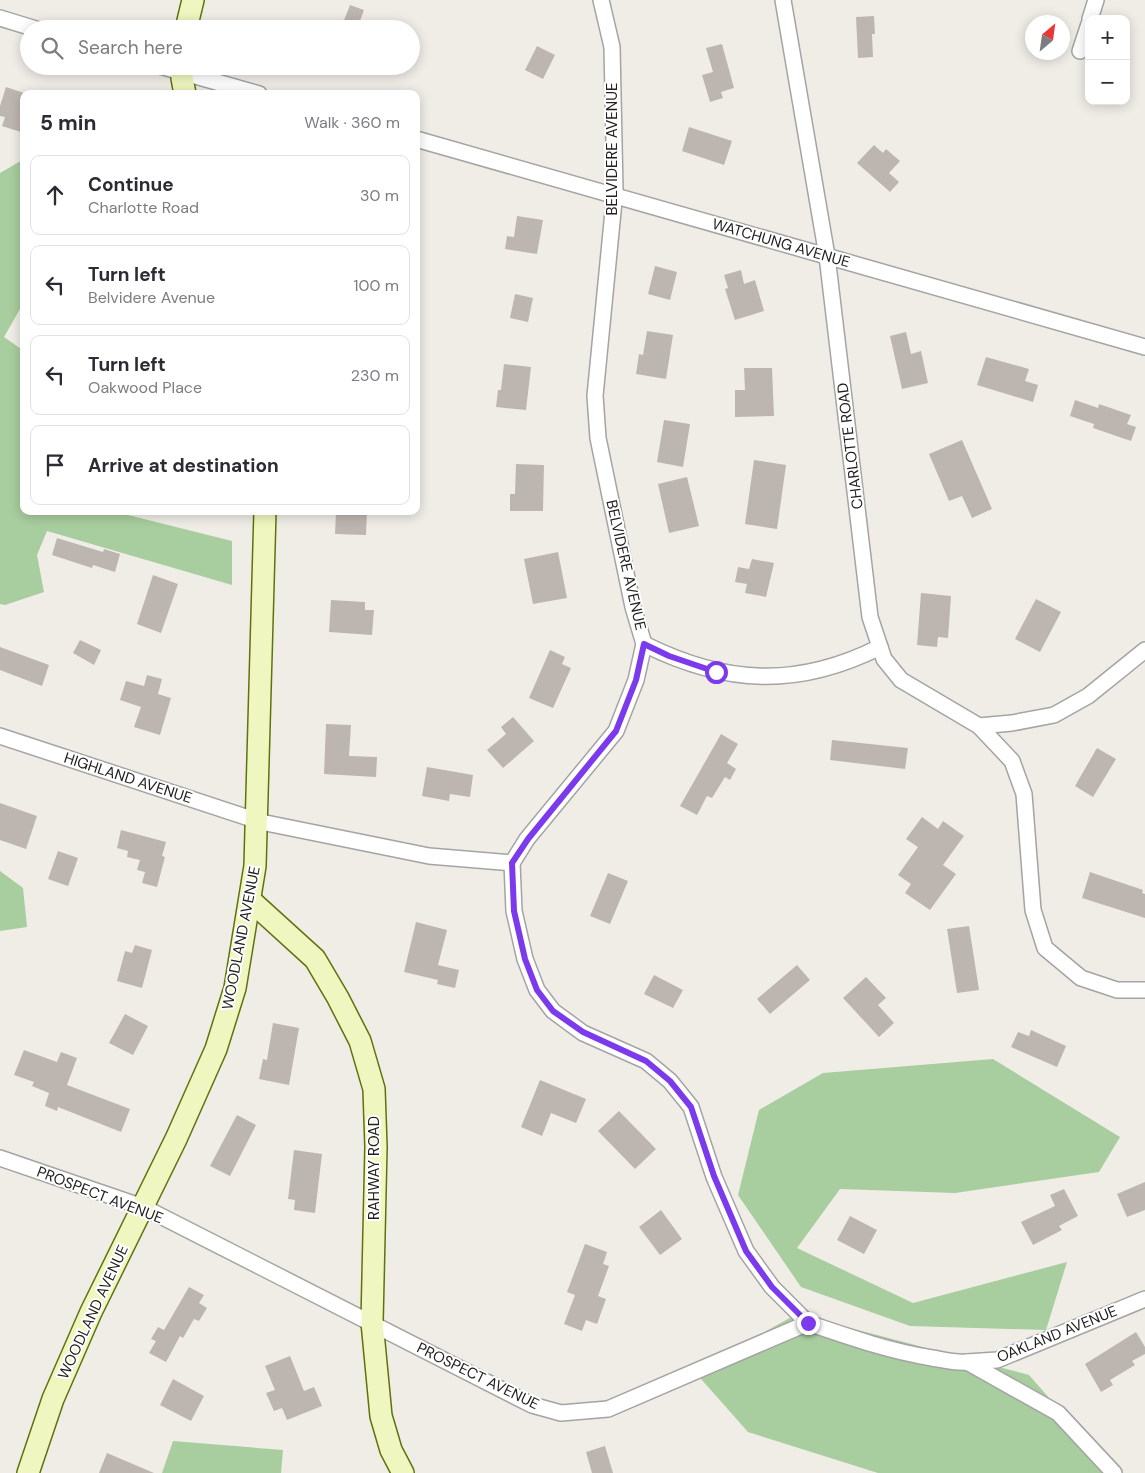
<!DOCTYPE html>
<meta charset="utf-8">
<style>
:root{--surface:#fff;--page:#f2f2f3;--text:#2b2b33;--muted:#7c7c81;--line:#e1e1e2}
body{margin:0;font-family:"DM Sans",sans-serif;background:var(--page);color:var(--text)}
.controls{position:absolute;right:15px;top:15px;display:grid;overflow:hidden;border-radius:10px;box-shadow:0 2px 12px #0003}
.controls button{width:45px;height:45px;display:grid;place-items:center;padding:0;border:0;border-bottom:1px solid var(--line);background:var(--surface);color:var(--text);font:25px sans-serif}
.compass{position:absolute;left:1025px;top:15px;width:45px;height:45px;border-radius:50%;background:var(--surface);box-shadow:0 2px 12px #0003;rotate:29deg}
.stop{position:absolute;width:15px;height:15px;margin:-11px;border:4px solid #7c3aed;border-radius:50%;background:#fff}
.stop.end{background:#7c3aed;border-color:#fff;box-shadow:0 1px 5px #0008}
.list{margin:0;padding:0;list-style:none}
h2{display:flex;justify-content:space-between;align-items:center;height:65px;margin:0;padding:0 20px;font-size:21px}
h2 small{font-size:16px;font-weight:400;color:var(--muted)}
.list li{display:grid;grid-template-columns:32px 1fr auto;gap:15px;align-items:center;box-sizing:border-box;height:80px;margin:0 10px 10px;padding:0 10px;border:1px solid var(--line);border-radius:10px}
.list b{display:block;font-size:19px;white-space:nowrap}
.list p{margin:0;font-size:16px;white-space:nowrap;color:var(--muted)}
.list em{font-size:16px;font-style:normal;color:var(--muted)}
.icon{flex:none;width:28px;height:28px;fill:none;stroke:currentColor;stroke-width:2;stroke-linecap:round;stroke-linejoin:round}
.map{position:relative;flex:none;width:1145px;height:1473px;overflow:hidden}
.search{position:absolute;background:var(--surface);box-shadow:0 2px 12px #0003;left:20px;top:20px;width:400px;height:55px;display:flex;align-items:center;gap:12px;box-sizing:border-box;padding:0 18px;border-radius:28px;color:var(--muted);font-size:19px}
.panel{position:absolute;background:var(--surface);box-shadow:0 2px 12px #0003;left:20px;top:90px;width:400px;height:425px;border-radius:10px}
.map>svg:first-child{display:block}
.forest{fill:#a8cd9e}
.building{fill:#bdb6b0}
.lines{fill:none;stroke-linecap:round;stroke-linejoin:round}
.street-casing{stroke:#a4a4a4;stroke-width:18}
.secondary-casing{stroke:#5f720c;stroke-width:24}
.street{stroke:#fff;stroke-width:15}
.secondary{stroke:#eff6bf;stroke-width:21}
.route{stroke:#7c3aed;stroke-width:6}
.labels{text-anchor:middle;stroke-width:4;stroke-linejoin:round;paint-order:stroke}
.street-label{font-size:15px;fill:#202020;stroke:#fff}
</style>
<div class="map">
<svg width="1145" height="1473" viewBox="0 0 1145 1473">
<rect width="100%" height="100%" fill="#f0ede7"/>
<g class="forest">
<path d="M24 159V302L4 337 24 351V511H112L232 541V585L47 531 37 555 44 592 5 605 0 604V173Z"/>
<path d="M0 871 23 888 27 927 0 931Z"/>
<path d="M993 1059 1120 1137 1099 1172 955 1193 840 1189 797 1248 913 1303 1067 1262 1046 1330 910 1326 801 1287 738 1195 759 1110 823 1073Z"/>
<path d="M797 1314 1029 1375 1115 1473H878L748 1432 694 1371Z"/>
<path d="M173 1441 283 1450 281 1473H162Z"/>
</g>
<g class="building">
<path d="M350 5 364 10 357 29 343 23Z"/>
<path d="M874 16 875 34H872L873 57 858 58 856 17Z"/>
<path d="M722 44 734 88 721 92 723 98 710 102 702 75 713 72 706 48Z"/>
<path d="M537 46 555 55 543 79 525 70Z"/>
<path d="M6 87 24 93V133L2 126 5 117 0 116V106Z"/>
<path d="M689 127 732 141 724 165 682 151Z"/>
<path d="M874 145 883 153 886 149 900 161 889 173 899 182 890 192 857 163Z"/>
<path d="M517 216 543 220 537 254 505 249 507 236 514 237Z"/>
<path d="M655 266 677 272 670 300 648 294Z"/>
<path d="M741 270 744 284 755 280 764 311 735 320 725 289 728 288 724 275Z"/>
<path d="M515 294 533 298 528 322 510 318Z"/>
<path d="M647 331 673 335 666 379 636 374 639 354 643 355Z"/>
<path d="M906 332 911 354 921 351 928 383 902 389 890 336Z"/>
<path d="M986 357 1029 369 1025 381 1038 385 1033 402 977 385Z"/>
<path d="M504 364 531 367 526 410 496 407 498 390H501Z"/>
<path d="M744 368H772L774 416 735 417V390H745Z"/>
<path d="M1075 400 1098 408 1099 404 1131 415 1127 424 1136 427 1131 441 1093 428 1094 424 1070 416Z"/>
<path d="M664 420 690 424 683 467 657 462Z"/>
<path d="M962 440 992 509 972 518 962 496 949 501 929 454Z"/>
<path d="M754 460 786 465 777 529 745 524Z"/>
<path d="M516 464 544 465 543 511H510V494H515Z"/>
<path d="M687 477 699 526 669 533 658 484Z"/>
<path d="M336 511H367L366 535 335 534Z"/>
<path d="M57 538 103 552 104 549 120 554 115 572 93 565 92 568 52 555Z"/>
<path d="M558 552 567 598 533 604 524 559Z"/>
<path d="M752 559 774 563 766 597 745 593 747 584 735 582 738 567 749 569Z"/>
<path d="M153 575 178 584 161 633 137 624Z"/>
<path d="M921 593 951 596 948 638 938 637 937 647 917 645Z"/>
<path d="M1036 599 1061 612 1040 652 1015 639Z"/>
<path d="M331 600 365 602V610H374L372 635 329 632Z"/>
<path d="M80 640 101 650 94 665 73 653Z"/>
<path d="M0 647 49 665 42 686 0 670Z"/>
<path d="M550 650 565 657 562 664 571 668 553 708 529 698Z"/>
<path d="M147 675 162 679 158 694 171 698 160 735 134 727 141 707 120 700 126 681 144 686Z"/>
<path d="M513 717 534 741 503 768 487 750 506 734 501 727Z"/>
<path d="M326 724 351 725 349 756 377 757 376 777 324 774Z"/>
<path d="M721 734 738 744 727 763 736 769 730 780 725 777 712 798 707 796 697 815 680 806Z"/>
<path d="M832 740 908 748 905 769 830 760Z"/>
<path d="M1097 748 1116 759 1093 797 1075 786Z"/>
<path d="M427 767 473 775 470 797 450 794 449 801 422 796Z"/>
<path d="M0 803 37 816 26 849 0 840Z"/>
<path d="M922 817 938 829 943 821 964 836 943 865 956 874 930 910 905 893 911 884 898 875 918 847 906 839Z"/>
<path d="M121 830 166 842 162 856 165 857 157 887 142 883 145 872 137 870 140 860 127 857 128 851 117 848Z"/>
<path d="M58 851 78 858 68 886 48 879Z"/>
<path d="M1090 872 1143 890 1142 893 1145 894V918L1082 898Z"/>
<path d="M608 873 628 881 610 924 590 916Z"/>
<path d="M416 922 447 930 438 965 459 970 455 988 437 984 438 980 404 972Z"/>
<path d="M969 926 979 990 957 993 947 929Z"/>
<path d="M135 945 152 950 142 988 117 981 125 951 132 953Z"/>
<path d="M797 965 810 980 770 1014 757 999Z"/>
<path d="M654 975 683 990 673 1008 644 994Z"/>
<path d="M866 977 886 998 878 1005 894 1023 879 1037 843 998Z"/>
<path d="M125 1014 148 1026 133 1055 109 1043Z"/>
<path d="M273 1023 299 1028 289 1085 259 1079 263 1059 267 1060Z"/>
<path d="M1031 1030 1066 1046 1057 1067 1011 1047 1018 1032 1029 1036Z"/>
<path d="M24 1050 57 1062 61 1052 77 1058 67 1085 130 1109 121 1132 58 1107 57 1111 45 1106 49 1093 32 1086 34 1082 14 1075Z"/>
<path d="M540 1080 586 1099 576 1123 551 1113 542 1136 521 1127Z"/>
<path d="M619 1111 656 1149 635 1169 598 1131Z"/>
<path d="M237 1115 256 1125 230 1176 210 1166Z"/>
<path d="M294 1150 322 1154 315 1213 294 1210 295 1200 288 1199Z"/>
<path d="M1145 1182V1210L1127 1217 1117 1194Z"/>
<path d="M1064 1189 1078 1216 1059 1226 1062 1230 1033 1245 1021 1222 1055 1206 1050 1195Z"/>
<path d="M661 1210 682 1239 660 1255 639 1227Z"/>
<path d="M850 1216 877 1230 864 1254 837 1240Z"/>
<path d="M585 1244 607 1252 603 1264 609 1266 598 1296 606 1299 597 1324 586 1320 582 1331 564 1324 575 1295 567 1292Z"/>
<path d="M189 1287 204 1295 199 1303 207 1308 199 1321 194 1319 183 1338 180 1336 166 1362 149 1353 156 1341 151 1339 158 1327 164 1330Z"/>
<path d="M1136 1332 1145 1347V1354L1132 1361 1135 1365 1110 1380 1113 1385 1101 1392 1085 1364Z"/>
<path d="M290 1356 304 1391 314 1387 322 1406 287 1420 282 1408 274 1411 266 1393 275 1390 265 1366Z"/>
<path d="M173 1379 204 1396 191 1421 160 1405Z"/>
<path d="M605 1446 613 1473H592L586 1452Z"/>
<path d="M107 1453 154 1473H99Z"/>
</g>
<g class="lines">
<defs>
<g id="street">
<path d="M783 0 827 256 870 617 884 659 901 680 979 726 1012 761 1024 794 1033 910 1045 948 1081 978 1117 990H1145"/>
<path d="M0 18 36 29"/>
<path d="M1090 19 1096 0"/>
<path d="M1080 51 1089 24"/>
<path d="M160 66 259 94"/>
<path d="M416 139 1145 347"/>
<path d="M644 644C726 685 798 688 880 647"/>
<path d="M979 726 1012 723 1054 715 1088 696 1145 650"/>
<path d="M0 736 261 822 429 856 512 863"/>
<path d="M512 863 527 839 616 731 636 680 644 644 633 607 598 438 595 396 615 191 612 47 601 0"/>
<path d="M512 863 514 911 525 959 537 990 553 1011 583 1033 646 1061 670 1081 691 1107 714 1177 746 1251 772 1287 808 1323"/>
<path d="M0 1158 143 1207 532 1405 561 1413 608 1409 808 1323C849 1337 889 1351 932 1358 944 1360 955 1363 967 1362L1058 1413 1114 1473"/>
<path d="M967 1362 997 1360 1145 1299"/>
</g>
<g id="secondary">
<path d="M186 29 193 0"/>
<path d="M182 66V78L185 94"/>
<path d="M250 900 315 959 338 998 360 1041 374 1089 376 1147 372 1322 381 1416 391 1450 403 1473"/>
<path d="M28 1473 53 1399 91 1312 176 1139 216 1049 235 988 255 866 265 511"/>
</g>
</defs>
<use href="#street" class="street-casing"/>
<use href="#secondary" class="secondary-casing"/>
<use href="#street" class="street"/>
<use href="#secondary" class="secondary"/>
</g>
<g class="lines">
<path class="route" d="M716 672 669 656 644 644 636 680 616 731 528 839 512 863 514 911 525 959 537 990 553 1011 583 1032 646 1061 670 1081 691 1107 714 1176 746 1251 772 1287 808 1323"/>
</g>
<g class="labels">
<g class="street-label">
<text transform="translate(612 149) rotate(-90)" y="5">BELVIDERE AVENUE</text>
<text transform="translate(781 243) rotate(16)" y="5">WATCHUNG AVENUE</text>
<text transform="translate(850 446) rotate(-97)" y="5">CHARLOTTE ROAD</text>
<text transform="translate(626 565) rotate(77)" y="5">BELVIDERE AVENUE</text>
<text transform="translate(128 778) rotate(18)" y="5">HIGHLAND AVENUE</text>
<text transform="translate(241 938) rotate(-79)" y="5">WOODLAND AVENUE</text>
<text transform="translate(374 1168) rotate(-90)" y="5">RAHWAY ROAD</text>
<text transform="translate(100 1195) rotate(21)" y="5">PROSPECT AVENUE</text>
<text transform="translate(93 1312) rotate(-65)" y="5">WOODLAND AVENUE</text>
<text transform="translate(1057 1334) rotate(-22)" y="5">OAKLAND AVENUE</text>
<text transform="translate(478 1376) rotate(26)" y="5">PROSPECT AVENUE</text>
</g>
</g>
</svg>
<div class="controls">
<button>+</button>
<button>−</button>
</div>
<svg class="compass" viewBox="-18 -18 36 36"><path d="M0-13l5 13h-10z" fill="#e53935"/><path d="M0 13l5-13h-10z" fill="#7c7c81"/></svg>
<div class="stop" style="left:716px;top:672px"></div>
<div class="stop end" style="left:808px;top:1323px"></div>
<div class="search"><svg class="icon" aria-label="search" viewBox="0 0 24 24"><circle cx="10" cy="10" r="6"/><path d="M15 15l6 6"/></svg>Search here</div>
<section class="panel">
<h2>5 min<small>Walk · 360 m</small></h2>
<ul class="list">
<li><svg class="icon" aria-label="ahead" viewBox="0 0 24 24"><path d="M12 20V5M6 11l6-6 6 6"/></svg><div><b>Continue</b><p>Charlotte Road</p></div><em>30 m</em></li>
<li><svg class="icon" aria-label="left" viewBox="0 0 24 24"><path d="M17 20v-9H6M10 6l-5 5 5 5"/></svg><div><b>Turn left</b><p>Belvidere Avenue</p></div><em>100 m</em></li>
<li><svg class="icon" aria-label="left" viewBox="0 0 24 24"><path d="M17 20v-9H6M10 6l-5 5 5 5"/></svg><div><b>Turn left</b><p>Oakwood Place</p></div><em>230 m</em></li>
<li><svg class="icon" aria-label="arrive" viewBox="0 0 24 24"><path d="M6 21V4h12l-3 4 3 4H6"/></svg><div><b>Arrive at destination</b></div></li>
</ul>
</section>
</div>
